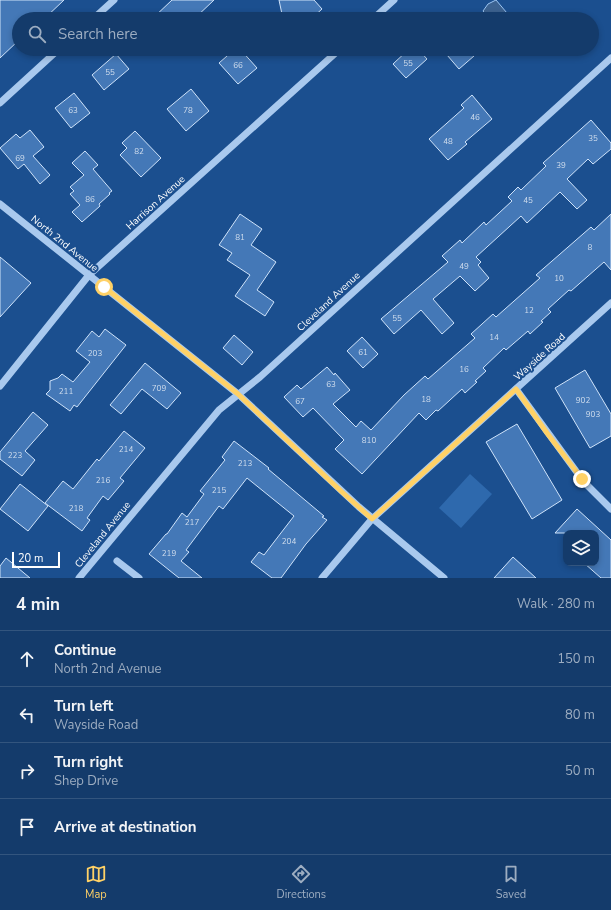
<!DOCTYPE html>
<meta charset="utf-8">
<style>
:root{--surface:#143b6b;--page:#1d4271;--text:#f1f3f6;--muted:#9dadc1;--line:#33557e;--accent:#ffd166}
body{margin:0;font-family:"Nunito Sans",sans-serif;background:var(--page);color:var(--text)}
.controls{position:absolute;right:12px;bottom:12px;display:grid;overflow:hidden;border-radius:8px;box-shadow:0 2px 6px #0003}
.controls button{width:36px;height:36px;display:grid;place-items:center;padding:0;border:0;border-bottom:1px solid var(--line);background:var(--surface);color:var(--text);font:20px sans-serif}
.scale{position:absolute;left:12px;bottom:10px;width:48px;box-sizing:border-box;padding-left:4px;border:2px solid #fff;border-top:0;font-size:11px;line-height:14px;white-space:nowrap;color:#fff;-webkit-text-stroke:3px #1b4f8f;paint-order:stroke}
.stop{position:absolute;width:12px;height:12px;margin:-9px;border:3px solid #ffd166;border-radius:50%;background:#fff}
.stop.end{background:#ffd166;border-color:#fff;box-shadow:0 1px 4px #0008}
.list{margin:0;padding:0;list-style:none}
h2{display:flex;justify-content:space-between;align-items:center;height:52px;margin:0;padding:0 16px;font-size:17px}
h2 small{font-size:13px;font-weight:400;color:var(--muted)}
.list li{display:grid;grid-template-columns:26px 1fr auto;gap:12px;align-items:center;box-sizing:border-box;height:56px;padding:0 16px;border-top:1px solid var(--line)}
.list b{display:block;font-size:15px;white-space:nowrap}
.list p{margin:0;font-size:13px;white-space:nowrap;color:var(--muted)}
.list em{font-size:13px;font-style:normal;color:var(--muted)}
.icon{flex:none;width:22px;height:22px;fill:none;stroke:currentColor;stroke-width:2;stroke-linecap:round;stroke-linejoin:round}
.map{position:relative;flex:none;width:611px;height:578px;overflow:hidden}
.search{position:absolute;background:var(--surface);box-shadow:0 2px 6px #0003;left:12px;right:12px;top:12px;height:44px;display:flex;align-items:center;gap:10px;box-sizing:border-box;padding:0 14px;border-radius:22px;color:var(--muted);font-size:15px}
.sheet{height:276px;background:var(--surface)}
nav{display:flex;justify-content:space-around;align-items:center;box-sizing:border-box;height:56px;border-top:1px solid var(--line);background:var(--surface);font-size:11px;color:var(--muted)}
nav a{display:grid;justify-items:center;gap:2px}
nav .on{color:var(--accent)}
.map>svg:first-child{display:block}
.green{fill:#2e69ad}
.water{fill:#3c6290;stroke:#9cc4f0}
.building{fill:#4478b7;stroke:#cfe3fa}
.lines{fill:none;stroke-linecap:round;stroke-linejoin:round}
.minor{stroke:#a9c9ee;stroke-width:7}
.route{stroke:#ffd166;stroke-width:5}
.labels{text-anchor:middle;stroke-width:4;stroke-linejoin:round;paint-order:stroke}
.number-label{font-size:8px;fill:#d0dded}
.street-label{font-size:10px;fill:#fff;stroke:#1b4f8f}
</style>
<div class="map">
<svg width="611" height="578" viewBox="0 0 611 578">
<rect width="100%" height="100%" fill="#1b4f8f"/>
<path class="green" d="M470 474 492 494 461 528 439 508Z"/>
<path class="water" d="M496 0 512 19H490L483 11 488 4Z"/>
<g class="building">
<path d="M0 0H64L44 19H19V40L0 58Z"/>
<path d="M172 0H214L194 19H152Z"/>
<path d="M279 0H314L322 9 311 19H283Z"/>
<path d="M235 49H240L257 68 238 84 219 63Z"/>
<path d="M409 49H418L427 59 406 78 393 64Z"/>
<path d="M453 49H482L459 69 447 55Z"/>
<path d="M116 54 129 69 104 90 92 75Z"/>
<path d="M191 89 209 111 186 131 167 109Z"/>
<path d="M74 93 90 113 71 128 55 108Z"/>
<path d="M472 95 492 119 465 142 467 144 448 160 429 139 464 108 461 105Z"/>
<path d="M591 120 611 143V149L593 164 588 159 567 179 587 200 577 209 560 192 527 223 521 216 476 257 481 262 478 265 489 278 475 291 460 276 433 299 454 323 442 334 421 310 394 334 381 319 448 262 442 256 460 240 462 243 484 222 486 225 512 201 508 197 518 187 521 190 546 166 543 163Z"/>
<path d="M30 130 44 147 33 156 50 175 40 184 24 164 18 169 0 148 16 134 20 138Z"/>
<path d="M135 131 161 158 141 177 120 155 127 148 122 143Z"/>
<path d="M85 151 98 165 93 169 112 191 109 193 110 194 99 204 100 206 82 222 72 212 80 205 70 194 74 191 70 187 84 175 72 163Z"/>
<path d="M240 214 262 229 251 245 276 262 257 290 274 302 265 316 235 296 250 275 227 260 232 253 219 245Z"/>
<path d="M611 214V270L604 262 571 291 569 290 548 309 551 312 541 321 543 322 530 334 528 331 506 350 504 348 483 368 486 371 475 381 477 382 465 393 462 389 438 411 436 410 426 420 419 413 362 474 335 449 344 440 313 408 303 417 284 397 297 385 301 389 327 367 334 375 335 373 350 390 333 404 356 427 361 421 371 430 404 395 425 376 428 379 475 338 471 334 493 314 496 317 540 278 536 275 591 227 594 230Z"/>
<path d="M0 257 31 283 0 317Z"/>
<path d="M105 329 126 345 77 407 74 405 70 411 46 394 50 390V381L58 378 62 374 73 382 90 362 76 351 92 331 99 337Z"/>
<path d="M234 335 253 352 242 365 223 348Z"/>
<path d="M362 337 378 354 363 368 347 351Z"/>
<path d="M145 363 181 393 167 409 142 389 121 414 110 405Z"/>
<path d="M585 370 611 414V436L590 448 555 388Z"/>
<path d="M33 412 48 425 25 451 35 460 22 476 0 459V452Z"/>
<path d="M517 424 562 500 532 519 486 442Z"/>
<path d="M124 431 145 448 120 478 124 481 108 500 103 496 87 518 90 520 82 531 45 503 63 481 73 489 97 459 99 461Z"/>
<path d="M234 441 269 468 268 469 324 516 322 517 327 520 306 544 281 578H272L251 562 259 552 264 555 294 516 247 478 223 509 219 506 186 550 189 552 181 561 202 578H179L149 554 166 534H167L182 513 187 517 204 494 200 491 225 460 222 457Z"/>
<path d="M20 484 48 506 28 531 0 509Z"/>
<path d="M577 509 611 540V578H601L584 563H596V533H555Z"/>
<path d="M513 557 536 578H494Z"/>
<path d="M6 558 30 578H0V566Z"/>
</g>
<g class="lines">
<g class="minor">
<path d="M93 19 114 0"/>
<path d="M373 19 394 0"/>
<path d="M0 103 59 49"/>
<path d="M0 204 238 394 359 507 444 578"/>
<path d="M0 386 89 275 340 49"/>
<path d="M516 389 584 482 611 509"/>
<path d="M117 561 139 578"/>
<path d="M79 578 219 410 260 377 611 58"/>
<path d="M322 578 372 519 611 303"/>
</g>
</g>
<g class="lines">
<path class="route" d="M104 287 238 394 342 492 372 519 516 389 547 433 582 479"/>
</g>
<g class="labels">
<g class="number-label">
<text x="408" y="66">55</text>
<text x="238" y="68">66</text>
<text x="110" y="75">55</text>
<text x="73" y="113">63</text>
<text x="188" y="113">78</text>
<text x="475" y="120">46</text>
<text x="593" y="141">35</text>
<text x="448" y="144">48</text>
<text x="139" y="154">82</text>
<text x="20" y="161">69</text>
<text x="561" y="168">39</text>
<text x="90" y="202">86</text>
<text x="528" y="203">45</text>
<text x="240" y="240">81</text>
<text x="590" y="250">8</text>
<text x="464" y="269">49</text>
<text x="559" y="281">10</text>
<text x="529" y="313">12</text>
<text x="397" y="321">55</text>
<text x="494" y="340">14</text>
<text x="363" y="355">61</text>
<text x="95" y="356">203</text>
<text x="464" y="372">16</text>
<text x="331" y="387">63</text>
<text x="159" y="391">709</text>
<text x="66" y="394">211</text>
<text x="426" y="402">18</text>
<text x="583" y="403">902</text>
<text x="300" y="404">67</text>
<text x="593" y="417">903</text>
<text x="369" y="443">810</text>
<text x="126" y="452">214</text>
<text x="15" y="458">223</text>
<text x="245" y="466">213</text>
<text x="103" y="483">216</text>
<text x="219" y="493">215</text>
<text x="76" y="511">218</text>
<text x="192" y="525">217</text>
<text x="289" y="544">204</text>
<text x="169" y="556">219</text>
</g>
<g class="street-label">
<text transform="translate(155 202) rotate(-42)" y="4">Harrison Avenue</text>
<text transform="translate(65 243) rotate(39)" y="4">North 2nd Avenue</text>
<text transform="translate(328 301) rotate(-43)" y="4">Cleveland Avenue</text>
<text transform="translate(539 356) rotate(-42)" y="4">Wayside Road</text>
<text transform="translate(102 534) rotate(-51)" y="4">Cleveland Avenue</text>
</g>
</g>
</svg>
<div class="controls">
<button><svg class="icon" aria-label="layers" viewBox="0 0 24 24"><path d="M12 4l9 5-9 5-9-5zM3 14l9 5 9-5"/></svg></button>
</div>
<div class="scale">20 m</div>
<div class="stop" style="left:104px;top:287px"></div>
<div class="stop end" style="left:582px;top:479px"></div>
<div class="search"><svg class="icon" aria-label="search" viewBox="0 0 24 24"><circle cx="10" cy="10" r="6"/><path d="M15 15l6 6"/></svg>Search here</div>
</div>
<section class="sheet">
<h2>4 min<small>Walk · 280 m</small></h2>
<ul class="list">
<li><svg class="icon" aria-label="ahead" viewBox="0 0 24 24"><path d="M12 20V5M6 11l6-6 6 6"/></svg><div><b>Continue</b><p>North 2nd Avenue</p></div><em>150 m</em></li>
<li><svg class="icon" aria-label="left" viewBox="0 0 24 24"><path d="M17 20v-9H6M10 6l-5 5 5 5"/></svg><div><b>Turn left</b><p>Wayside Road</p></div><em>80 m</em></li>
<li><svg class="icon" aria-label="right" viewBox="0 0 24 24"><path d="M7 20v-9h11M14 6l5 5-5 5"/></svg><div><b>Turn right</b><p>Shep Drive</p></div><em>50 m</em></li>
<li><svg class="icon" aria-label="arrive" viewBox="0 0 24 24"><path d="M6 21V4h12l-3 4 3 4H6"/></svg><div><b>Arrive at destination</b></div></li>
</ul>
</section>
<nav>
<a class="on"><svg class="icon" aria-label="map" viewBox="0 0 24 24"><path d="M3 6l6-2 6 2 6-2v14l-6 2-6-2-6 2zM9 4v14M15 6v14"/></svg>Map</a>
<a><svg class="icon" aria-label="directions" viewBox="0 0 24 24"><path d="M12 3l9 9-9 9-9-9zM9 14v-3h6M13 9l2 2-2 2"/></svg>Directions</a>
<a><svg class="icon" aria-label="saved" viewBox="0 0 24 24"><path d="M7 4h10v16l-5-4-5 4z"/></svg>Saved</a>
</nav>
